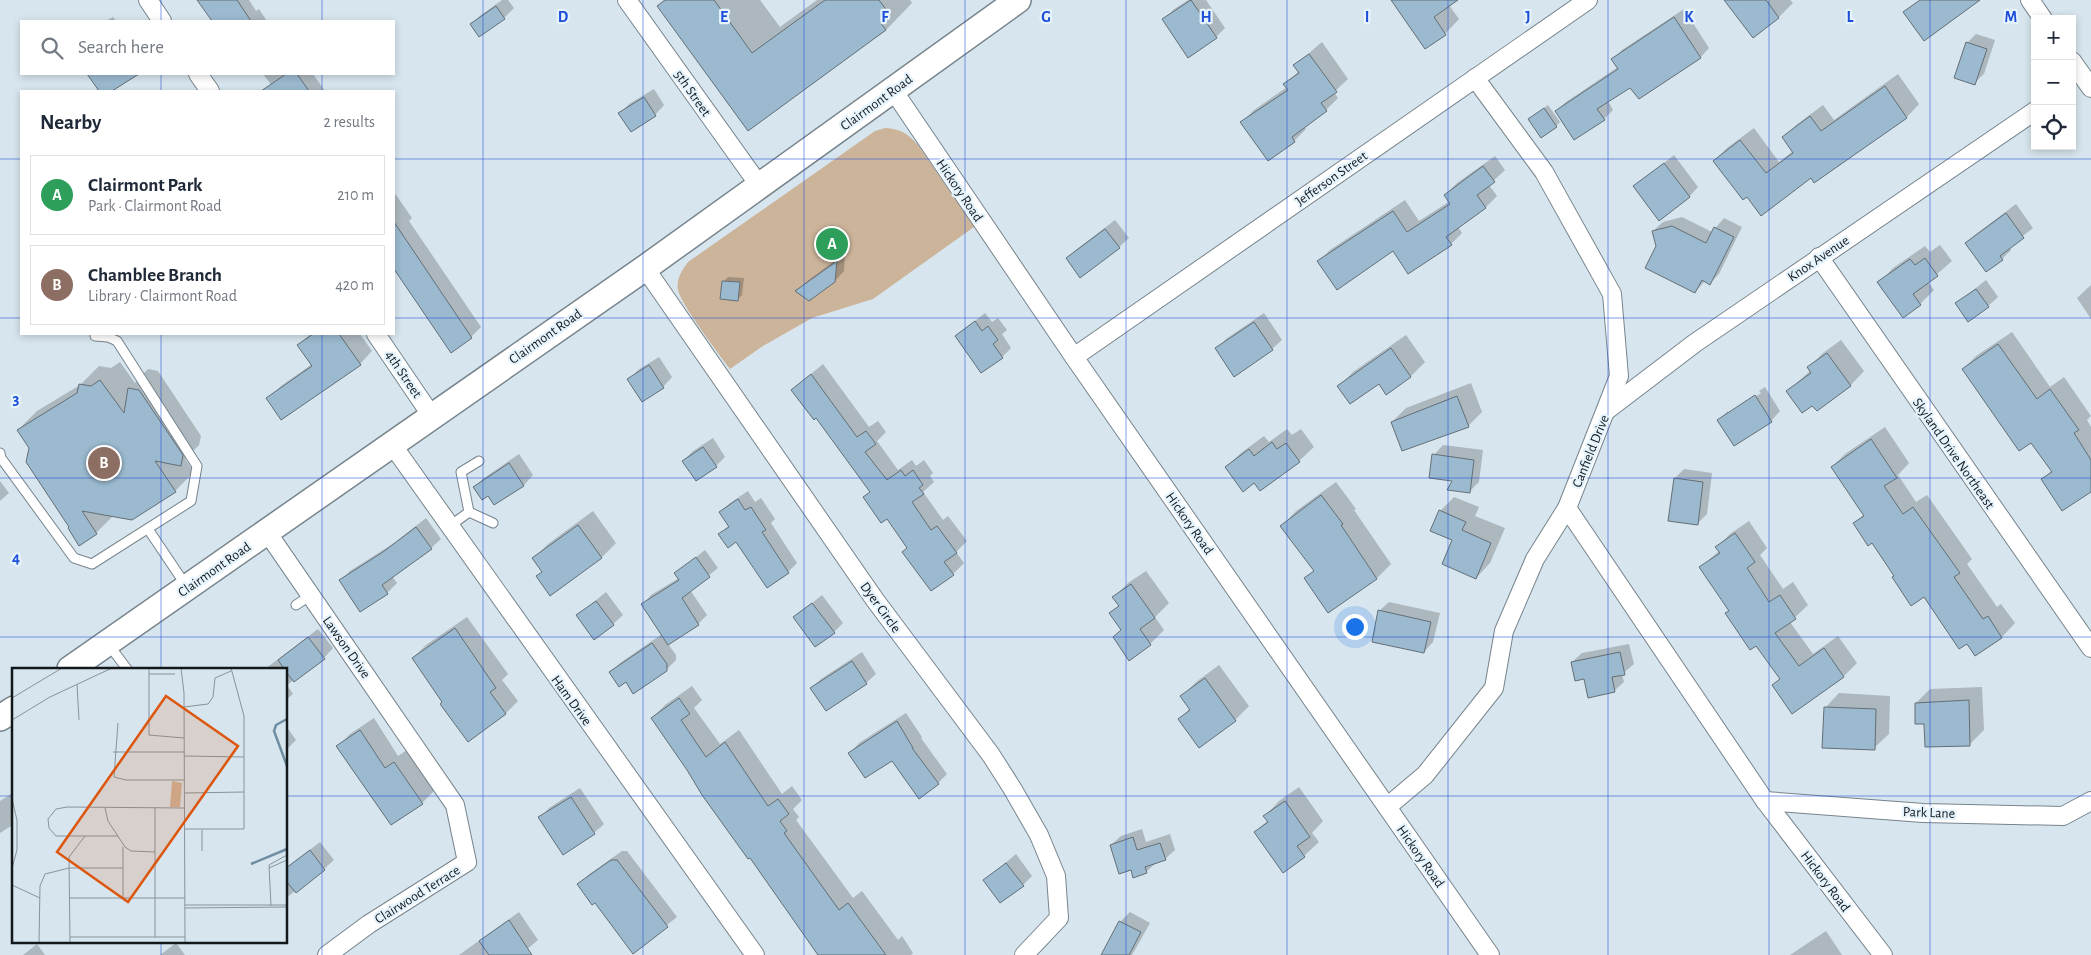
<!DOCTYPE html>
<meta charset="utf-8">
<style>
:root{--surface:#fff;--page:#f6f6f7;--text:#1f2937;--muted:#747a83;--line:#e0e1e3;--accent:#a7712c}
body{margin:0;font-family:"Alegreya Sans",sans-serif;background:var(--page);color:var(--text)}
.controls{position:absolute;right:15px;top:15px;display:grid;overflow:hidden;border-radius:0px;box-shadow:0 2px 8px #0003}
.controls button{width:45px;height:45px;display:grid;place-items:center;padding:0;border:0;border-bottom:1px solid var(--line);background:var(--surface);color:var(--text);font:25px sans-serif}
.you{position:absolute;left:1354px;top:626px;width:18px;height:18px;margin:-12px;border:4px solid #fff;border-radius:50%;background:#1a73e8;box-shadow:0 0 0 8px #1a73e833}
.badge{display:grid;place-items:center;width:32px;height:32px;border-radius:50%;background:var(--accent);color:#fff;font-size:16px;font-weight:700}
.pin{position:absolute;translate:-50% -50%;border:2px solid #fff;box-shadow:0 1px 5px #0006}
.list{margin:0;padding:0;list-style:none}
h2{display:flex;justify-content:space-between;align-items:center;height:65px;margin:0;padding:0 20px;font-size:21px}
h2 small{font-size:16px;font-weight:400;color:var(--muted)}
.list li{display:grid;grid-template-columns:32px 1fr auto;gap:15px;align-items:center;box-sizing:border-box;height:80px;margin:0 10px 10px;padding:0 10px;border:1px solid var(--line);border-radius:0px}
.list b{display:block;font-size:19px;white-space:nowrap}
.list p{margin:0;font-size:16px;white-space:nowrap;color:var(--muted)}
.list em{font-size:16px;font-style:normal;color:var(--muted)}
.icon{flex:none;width:28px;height:28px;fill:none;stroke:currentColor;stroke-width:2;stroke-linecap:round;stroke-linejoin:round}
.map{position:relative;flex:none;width:2091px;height:955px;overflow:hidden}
.search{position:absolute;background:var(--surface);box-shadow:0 2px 8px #0003;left:20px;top:20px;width:375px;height:55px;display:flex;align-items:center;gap:12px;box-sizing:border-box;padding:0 18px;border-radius:0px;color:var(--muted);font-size:19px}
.panel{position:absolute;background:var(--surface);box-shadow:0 2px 8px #0003;left:20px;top:90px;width:375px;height:245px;border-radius:0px}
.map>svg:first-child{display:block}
.green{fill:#ccb49b}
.shadow{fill:#0003;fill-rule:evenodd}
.building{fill:#9bbacf;stroke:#636f77}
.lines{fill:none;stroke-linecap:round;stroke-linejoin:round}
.service-casing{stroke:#77848c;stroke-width:11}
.minor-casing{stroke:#77848c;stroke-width:20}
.secondary-casing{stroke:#77848c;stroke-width:28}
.service{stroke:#fff;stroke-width:9}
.minor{stroke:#fff;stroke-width:18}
.secondary{stroke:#fff;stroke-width:25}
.grid{fill:none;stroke:#1d4ed8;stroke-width:1;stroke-opacity:0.55}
.labels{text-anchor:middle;stroke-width:4.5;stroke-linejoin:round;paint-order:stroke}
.street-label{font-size:14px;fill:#13181b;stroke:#e5f3fc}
.inset-river{fill:none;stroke:#6f8da1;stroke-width:2.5}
.inset-road{fill:none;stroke:#89939a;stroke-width:1}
.view{fill:#dd560d;fill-opacity:0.15;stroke:#dd560d;stroke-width:2.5}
.inset-edge{fill:none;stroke:#13181b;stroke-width:2.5}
.grid-label{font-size:16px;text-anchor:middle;font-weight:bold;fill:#1d4ed8;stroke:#e5f3fc;stroke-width:4.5;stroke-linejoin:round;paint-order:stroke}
</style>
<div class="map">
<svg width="2091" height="955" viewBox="0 0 2091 955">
<rect width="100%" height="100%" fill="#d7e5ee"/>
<path class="green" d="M885 128C901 129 907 133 918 145L974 227 873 299 812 318 763 346 730 369C720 356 680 303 678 290 676 279 682 270 688 262L875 131Z"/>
<g class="shadow">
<path d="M199 0H249L256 11 259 9 267 21H221L213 9Z"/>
<path d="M502 0H508L514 8 504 18 471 24 481 15Z"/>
<path d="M664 0H760L780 27 817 0H910L912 3 886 30 748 129 658 6Z"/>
<path d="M1188 0H1206L1225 28 1216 37 1164 20 1173 10Z"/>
<path d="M1397 0H1454L1449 5 1459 19 1445 34 1426 47Z"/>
<path d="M1726 0H1790L1793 3 1779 17 1753 36Z"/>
<path d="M1684 9 1709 48 1700 58 1631 86 1608 101 1613 110 1604 119 1556 111 1566 102 1618 67 1613 60 1622 50Z"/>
<path d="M113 17 116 21H106Z"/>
<path d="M1976 34 1995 40 1984 74 1974 83 1967 43Z"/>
<path d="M1322 42 1348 79 1334 92 1338 98 1326 110 1304 126 1306 129 1294 141 1242 122 1254 110 1287 87 1285 84 1299 71 1295 65Z"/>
<path d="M88 74H135L110 91H101Z"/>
<path d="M263 74H313L325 91H276Z"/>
<path d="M1898 74 1919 104 1907 117 1815 181 1811 176 1747 195 1714 161 1727 148 1754 128 1779 162 1793 151 1783 137 1796 125 1823 105 1834 120Z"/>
<path d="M654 89 664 105 655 115 620 114 629 104Z"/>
<path d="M1548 105 1560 122 1556 126 1529 119Z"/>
<path d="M1674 155 1698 187 1689 197 1635 186Z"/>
<path d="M1495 156 1505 170 1489 185 1497 196 1486 207 1458 227 1462 233 1451 244 1393 250 1319 261 1330 250 1405 200 1419 221 1450 201 1445 195 1457 183Z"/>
<path d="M394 192 412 218 409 221 481 327 471 337 451 351 394 267Z"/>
<path d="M2016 204 2033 228 2009 247 2011 250 2002 259 1966 243 1976 234Z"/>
<path d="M1682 217 1712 232 1724 218 1742 227 1719 274 1710 283 1705 281 1695 292 1657 246 1653 231 1663 222Z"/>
<path d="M1115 220 1129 238 1119 247 1067 258 1077 249Z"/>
<path d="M1940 245 1952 261 1928 282 1934 290 1920 304 1879 283 1893 268 1925 246 1930 252Z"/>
<path d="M845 253 844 271 835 281 797 291 806 282Z"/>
<path d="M728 277 744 278 742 295 737 300 723 282Z"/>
<path d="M1986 280 1998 297 1988 306 1957 303Z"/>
<path d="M2091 285V319L2077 298Z"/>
<path d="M985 313 992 322 998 318 1007 330 1002 334 1011 348 1002 357 956 336Z"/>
<path d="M1264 313 1282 340 1272 349 1234 375 1217 349 1226 339Z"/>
<path d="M2012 332 2050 387 2064 377 2091 416 2087 420 2091 427V491L2043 479 2052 470 2031 441 1963 369 1976 356Z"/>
<path d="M310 334H360L372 351 360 364 268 399 281 386 312 364 299 345Z"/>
<path d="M1406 335 1425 362 1411 376 1387 393 1379 382 1339 386 1353 372Z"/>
<path d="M1841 340 1864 371 1850 386 1813 404 1788 391 1811 370 1809 367 1823 353Z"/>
<path d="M659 357 672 377 663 387 629 380 638 370Z"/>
<path d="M120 362 135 383 148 369 158 371 201 436 199 445 185 459 194 472 175 491 114 515 96 533 71 527 30 448 18 430 37 411 80 385 99 366 111 368Z"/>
<path d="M823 364 869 427 878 421 886 432 877 441 898 470 912 460 916 466 924 460 933 473 930 476 934 482 923 492 943 520 948 516 967 541 956 552 964 563 953 574 908 548 887 517 864 497 871 491 816 417 792 390Z"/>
<path d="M1471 383 1482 412 1468 426 1392 422 1406 408Z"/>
<path d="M1765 387 1780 411 1771 421 1719 420 1728 411ZM1759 391 1761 393 1728 414V411Z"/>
<path d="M1885 427 1909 463 1898 475 1916 502 1927 495 1972 559 1967 564 1997 607 2001 604 2015 623 2002 637 1976 654 1968 642 1924 595 1895 575 1872 541 1855 523 1864 514 1832 467 1845 454Z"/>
<path d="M1287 429 1292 435 1301 429 1314 447 1299 461 1260 490 1254 481 1226 467 1241 453 1264 436 1269 442Z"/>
<path d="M713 438 725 457 716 466 683 461 693 451Z"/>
<path d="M1443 445 1483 450 1479 482 1469 492 1434 455Z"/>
<path d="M519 454 533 475 524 485 494 504 488 494 474 487 484 478Z"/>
<path d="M1684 469 1712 473 1707 514 1698 523 1675 478Z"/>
<path d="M0 481 9 493 0 501Z"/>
<path d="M1336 482 1356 509 1354 510 1391 564 1376 579 1306 578 1315 569 1282 526 1296 511Z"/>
<path d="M748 491 755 502 761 498 775 519 771 523 797 563 788 572 737 541 720 534 729 525 720 512 730 503Z"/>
<path d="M1454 497 1479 507 1475 516 1505 528 1490 563 1476 578 1440 511Z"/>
<path d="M593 511 616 543 602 557 550 594 543 571 534 558 548 544Z"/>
<path d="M426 518 441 539 431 548 392 576 397 583 387 593 361 610 341 581 350 571 394 543Z"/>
<path d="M1749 521 1767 548 1760 555 1783 589 1793 582 1808 605 1790 622 1813 654 1838 636 1857 663 1844 676 1773 685 1781 678 1730 610 1701 567 1719 551 1717 547 1730 534Z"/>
<path d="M705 550 718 568 690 590 707 615 698 624 668 644 676 655V660L666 670 626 681 611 672 620 663 662 634 643 604 651 595 679 578 676 573Z"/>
<path d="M1146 571 1169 603 1155 617 1164 630 1150 644 1122 629 1111 613 1119 605 1114 597 1128 583Z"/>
<path d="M606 592 623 615 613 624 578 615Z"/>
<path d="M822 595 843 623 834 632 795 617Z"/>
<path d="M1389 602 1440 613 1433 642 1424 652 1379 611Z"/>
<path d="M467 617 508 674 502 680 518 701 505 714 443 702 413 658 426 645Z"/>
<path d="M318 629 333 648 324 658 287 685 293 694 286 700V669H265Z"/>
<path d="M1629 644 1634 664 1622 674 1624 682 1614 691 1585 678 1572 662 1582 653Z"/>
<path d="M862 652 876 674 866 683 812 688 821 679Z"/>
<path d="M1219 665 1249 706 1235 720 1180 719 1190 708 1182 696 1196 682Z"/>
<path d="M692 686 702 700 694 708 720 744 739 730 782 794 792 786 802 800 793 809 799 817 796 820 853 898 862 891 898 940 902 936 913 953 911 955H820L652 718 665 705Z"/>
<path d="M1982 687 1984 730 1970 744 1925 723 1916 703 1930 689Z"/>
<path d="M1839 693 1890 696 1889 734 1874 748 1825 708Z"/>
<path d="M906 713 922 737 921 738 947 774 938 783 892 760 850 753 859 743Z"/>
<path d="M374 718 398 756 407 750 435 790 422 803 338 746 350 734Z"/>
<path d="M286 726 296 740 286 750Z"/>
<path d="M1299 787 1323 821 1312 833 1319 842 1304 856 1256 832 1268 820 1265 816 1279 801Z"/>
<path d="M580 788 604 824 594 833 563 853 540 818 549 808Z"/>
<path d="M14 792V824L0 833V801Z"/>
<path d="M1142 829 1146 842 1170 834 1175 850 1165 859 1157 862 1146 872 1131 869 1111 845 1121 836Z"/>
<path d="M320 842 334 860 324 869 286 898V868Z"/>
<path d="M622 851H627L677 917 633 952 595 901 579 885 588 875Z"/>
<path d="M1016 854 1032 876 1023 885 985 880Z"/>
<path d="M519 912 538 940 520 955H459Z"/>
<path d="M1130 912 1150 923 1132 955H1102L1120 922Z"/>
<path d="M1826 931 1842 955H1790Z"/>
<path d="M176 943 185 955H160Z"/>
<path d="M37 944 45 955H23Z"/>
</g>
<g class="building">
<path d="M197 0H237L251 21H212Z"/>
<path d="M665 0H714L752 53 825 0H879L890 15 880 22 886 30 748 131 657 6Z"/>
<path d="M1191 0 1217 38 1188 58 1162 19Z"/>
<path d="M1391 0H1458L1434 17 1446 35 1425 49Z"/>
<path d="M1724 0H1766L1779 18 1753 38Z"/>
<path d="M1920 0H1980L1924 41 1903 12Z"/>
<path d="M496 6 505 19 479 37 470 24Z"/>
<path d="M1674 17 1701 58 1639 99 1630 88 1597 109 1605 120 1574 140 1555 111 1618 69 1611 59Z"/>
<path d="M1966 42 1987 49 1975 85 1954 78Z"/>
<path d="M1309 54 1337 92 1321 103 1327 111 1292 137 1295 142 1268 161 1240 122 1288 90 1283 84 1299 73 1293 65Z"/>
<path d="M87 74H139L112 91H99Z"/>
<path d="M286 74H297L309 91H261Z"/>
<path d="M1885 86 1907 118 1814 183 1811 178 1761 216 1747 197 1743 200 1713 161 1740 140 1766 173 1793 153 1782 137 1810 116 1821 131Z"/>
<path d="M644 97 656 116 631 132 618 113Z"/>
<path d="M1544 108 1557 127 1541 138 1528 119Z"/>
<path d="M1664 163 1690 197 1659 221 1633 186Z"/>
<path d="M1483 166 1495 182 1477 195 1486 208 1446 237 1452 245 1408 274 1393 251 1337 290 1317 261 1393 211 1407 232 1450 204 1444 195Z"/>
<path d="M2006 213 2024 238 2000 256 2003 260 1986 272 1965 243Z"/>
<path d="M394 222 472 338 451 353 394 269Z"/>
<path d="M1672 226 1706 243 1714 227 1734 237 1710 285 1702 280 1695 293 1645 268 1656 246 1652 231Z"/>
<path d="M1105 229 1120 248 1080 278 1066 258Z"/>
<path d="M1925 258 1938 276 1913 294 1921 305 1903 318 1877 282 1910 259 1915 265Z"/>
<path d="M837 261 835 282 809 301 795 291Z"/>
<path d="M722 281 740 282 738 301 720 299Z"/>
<path d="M1976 289 1989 307 1968 322 1955 303Z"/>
<path d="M975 321 982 331 988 326 998 340 993 344 1003 358 981 373 955 336Z"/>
<path d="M1254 322 1273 350 1234 377 1215 348Z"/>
<path d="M313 334H339L361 365 281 420 266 398 312 366 297 345Z"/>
<path d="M1998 344 2037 399 2050 389 2079 430 2074 433 2091 460V492L2062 511 2041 479 2052 472 2031 443 2019 451 1962 369Z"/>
<path d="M1391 348 1411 377 1386 395 1379 384 1350 404 1337 386Z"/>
<path d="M1827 353 1851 386 1817 411 1812 406 1802 413 1786 391 1811 373 1807 367Z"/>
<path d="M649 365 664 388 642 402 627 379Z"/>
<path d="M811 374 857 437 866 431 876 444 865 452 887 480 901 470 905 476 913 470 923 485 919 488 924 494 912 502 931 530 937 526 957 553 944 562 954 575 931 591 902 552 907 548 887 519 881 523 863 497 870 492 816 418 814 420 791 390Z"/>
<path d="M100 380 124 413 128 388 139 390 183 455 181 466 155 461 176 492 132 520 82 511 97 534 79 546 68 528 69 527 26 462 29 448 17 430 77 393 79 384 91 386Z"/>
<path d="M1755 395 1772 422 1734 446 1717 420Z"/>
<path d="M1457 396 1469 427 1402 451 1391 422Z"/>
<path d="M1871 439 1897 478 1884 486 1903 514 1913 507 1960 573 1954 577 1983 619 1988 616 2002 638 1975 656 1967 644 1959 649 1924 597 1911 606 1892 577 1894 576 1872 543 1868 546 1853 523 1864 516 1831 467Z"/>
<path d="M1272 442 1277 449 1286 443 1300 462 1260 491 1254 483 1243 492 1225 467 1249 449 1254 456Z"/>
<path d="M703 447 717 467 696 481 682 461Z"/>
<path d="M1432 454 1474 460 1470 493 1447 490 1452 481 1429 478Z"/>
<path d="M509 463 524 486 494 505 488 496 482 500 473 487Z"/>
<path d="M1674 478 1703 482 1698 525 1668 521Z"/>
<path d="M1321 495 1343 524 1341 525 1377 579 1328 613 1304 578 1314 571 1280 526Z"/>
<path d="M738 499 745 510 751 507 766 530 762 532 789 573 767 588 736 542 728 548 718 534 729 527 719 512Z"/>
<path d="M1439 510 1466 522 1462 530 1491 543 1476 579 1442 564 1452 540 1430 531Z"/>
<path d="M578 525 602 558 550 596 536 576 542 572 532 558Z"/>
<path d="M416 527 432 549 382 585 388 594 360 612 339 580 383 552Z"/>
<path d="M1735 533 1755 562 1747 568 1769 602 1780 595 1796 619 1775 633 1799 666 1824 648 1844 677 1792 714 1772 685 1780 679 1756 646 1750 650 1725 613 1729 611 1699 567 1720 553 1715 547Z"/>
<path d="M696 557 710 577 682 598 699 625 668 645 641 604 679 580 674 573Z"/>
<path d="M1131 584 1155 618 1140 629 1151 645 1129 661 1113 637 1121 630 1109 613 1119 606 1112 597Z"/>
<path d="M596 601 614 625 594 640 576 615Z"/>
<path d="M812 603 835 633 815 647 793 617Z"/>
<path d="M1378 610 1431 622 1424 653 1372 642Z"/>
<path d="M455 628 496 688 490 692 506 714 468 742 440 704 442 702 412 658Z"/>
<path d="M308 637 325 659 294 682 286 672V669H284L278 660Z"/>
<path d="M652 643 667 664V671L633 694 626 682 619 687 609 672Z"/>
<path d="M1620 652 1625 675 1612 677 1615 692 1588 698 1584 679 1575 681 1571 662Z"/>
<path d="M852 661 867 684 826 711 810 688Z"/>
<path d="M1205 678 1236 721 1199 748 1178 719 1190 710 1180 696Z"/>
<path d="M679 698 690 714 681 720 706 757 725 742 768 806 778 799 789 814 780 821 787 831 784 833 839 910 848 903 886 955H818L750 858 748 859 702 795 687 770 651 718Z"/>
<path d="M1969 700 1970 746 1925 747 1924 724H1915V703Z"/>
<path d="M1824 707 1876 709 1875 750 1822 748Z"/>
<path d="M897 721 913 748H912L939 784 919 799 892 761 865 778 848 753Z"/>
<path d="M360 730 385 768 394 762 423 804 391 825 336 746Z"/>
<path d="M571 797 595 834 563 855 538 817Z"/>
<path d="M1285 801 1310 837 1297 846 1305 857 1283 873 1254 832 1268 822 1263 816Z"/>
<path d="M1133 837 1137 850 1160 843 1166 860 1145 867 1147 873 1133 878 1131 870 1119 874 1110 845Z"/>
<path d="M310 850 325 870 296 893 286 881V868Z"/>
<path d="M611 860H617L668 927 633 954 595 903 592 905 577 884Z"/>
<path d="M1006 863 1024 886 1000 903 983 880Z"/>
<path d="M509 920 532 955H489L479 941Z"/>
<path d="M1119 921 1141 932 1129 955H1101Z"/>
</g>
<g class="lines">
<defs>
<g id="service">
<path d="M0 453 1 458 74 558 92 564 191 501 197 466 117 341 108 337 95 336"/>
<path d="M469 512 461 472 479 461"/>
<path d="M450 526 469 512 493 523"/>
<path d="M148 529 187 587"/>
<path d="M296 605 311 595"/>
<path d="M109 645 127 669"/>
</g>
<g id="minor">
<path d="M148 0 162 21"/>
<path d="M627 0 759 185"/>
<path d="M2030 0 2043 19"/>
<path d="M2072 61 2091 88"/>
<path d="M198 74 210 91"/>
<path d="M893 90 1074 357 1490 955"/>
<path d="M1819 257 2091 648"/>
<path d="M645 268 875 600 991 755 1012 788 1039 835 1056 876 1059 918 1024 955"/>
<path d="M376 334 431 415"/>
<path d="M1074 357 1588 0"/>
<path d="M1607 410 1695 343 2035 111"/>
<path d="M391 443 755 955"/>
<path d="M1567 508 1765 801 1883 955"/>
<path d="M267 532 455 805 467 862 369 924 327 955"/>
<path d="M1765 801 1923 813 2063 816 2091 801"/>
<path d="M1387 807 1425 775 1494 688 1504 631 1535 559 1567 508 1619 376 1612 294 1544 172 1475 78"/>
</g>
<g id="secondary">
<path d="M70 669 645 268 1018 0"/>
<path d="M0 718 14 709"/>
</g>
</defs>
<use href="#service" class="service-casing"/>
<use href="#minor" class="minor-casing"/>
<use href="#secondary" class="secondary-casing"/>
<use href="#service" class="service"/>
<use href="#minor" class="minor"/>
<use href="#secondary" class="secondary"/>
</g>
<path class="grid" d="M161 0V21M322 0V21M483 0V955M643 0V955M804 0V955M965 0V955M1126 0V955M1287 0V955M1448 0V955M1608 0V955M1769 0V955M1930 0V955M161 74V91M322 74V91M0 159H21M394 159H2091M0 318H21M394 318H2091M161 334V669M322 334V955M0 478H2091M0 637H2091M0 796H14M286 796H2091M161 941V955"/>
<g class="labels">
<g class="street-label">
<text transform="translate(693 93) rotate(55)" y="5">5th Street</text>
<text transform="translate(876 102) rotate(-36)" y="5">Clairmont Road</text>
<text transform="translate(1331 178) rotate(-35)" y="5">Jefferson Street</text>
<text transform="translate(960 190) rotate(56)" y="5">Hickory Road</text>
<text transform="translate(1818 258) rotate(-34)" y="5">Knox Avenue</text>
<text transform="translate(545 336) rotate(-35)" y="5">Clairmont Road</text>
<text transform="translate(404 374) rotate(56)" y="5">4th Street</text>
<text transform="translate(1590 451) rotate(-68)" y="5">Canfield Drive</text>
<text transform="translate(1954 453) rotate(55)" y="5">Skyland Drive Northeast</text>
<text transform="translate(1190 523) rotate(55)" y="5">Hickory Road</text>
<text transform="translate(214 569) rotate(-35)" y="5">Clairmont Road</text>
<text transform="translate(881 607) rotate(54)" y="5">Dyer Circle</text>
<text transform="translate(347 647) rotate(55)" y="5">Lawson Drive</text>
<text transform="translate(572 700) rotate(54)" y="5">Ham Drive</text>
<text transform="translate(1929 812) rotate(2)" y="5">Park Lane</text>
<text transform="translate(1421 856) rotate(55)" y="5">Hickory Road</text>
<text transform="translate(1826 881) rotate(53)" y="5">Hickory Road</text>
<text transform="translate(417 894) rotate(-32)" y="5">Clairwood Terrace</text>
</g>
</g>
<g transform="translate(12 668)">
<rect width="275" height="275" fill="#d7e5ee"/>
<path d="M160 113 170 115 168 139H158Z" fill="#ccb49b"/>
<path class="inset-river" d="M275 51 264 57 262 63 275 98M239 196 275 181"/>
<path class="inset-road" d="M137 0V67L172 70M169 0 172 25 173 275M137 6H163M65 16 67 52M0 30 50 0M172 39 196 36 201 29 203 10 219 3M0 52 38 29 100 0M106 55 102 109 114 112H172M101 84H172M172 88 232 89M172 125 232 124M0 131 5 152V182L0 200M93 140 96 153 113 179 119 183 143 184M173 161H232V48L219 0M190 162V183M106 168H44L37 160 36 151 44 141 55 139 172 140M257 200 275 192M0 217 28 230M57 230H173M111 230V179M173 237H275M259 238 257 197 275 187M173 240 275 239M58 269H173M143 269V139M27 275 28 218 33 206 57 200H111M58 275 57 189 73 168"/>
<path class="view" d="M154 28 226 78 116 234 45 184Z"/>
<rect width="275" height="275" class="inset-edge"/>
</g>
<g class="grid-label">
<text x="563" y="22">D</text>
<text x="724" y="22">E</text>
<text x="885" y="22">F</text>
<text x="1046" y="22">G</text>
<text x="1206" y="22">H</text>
<text x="1367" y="22">I</text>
<text x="1528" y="22">J</text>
<text x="1689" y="22">K</text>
<text x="1850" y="22">L</text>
<text x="2011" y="22">M</text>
<text x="16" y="404">3</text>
<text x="16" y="563">4</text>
</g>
</svg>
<div class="controls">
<button>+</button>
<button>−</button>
<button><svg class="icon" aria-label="locate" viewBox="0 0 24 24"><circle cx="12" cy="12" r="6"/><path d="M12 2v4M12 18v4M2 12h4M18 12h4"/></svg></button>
</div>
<div class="you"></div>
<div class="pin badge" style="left:832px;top:244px;background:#2e9e5b">A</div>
<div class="pin badge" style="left:104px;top:463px;background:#8d6e63">B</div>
<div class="search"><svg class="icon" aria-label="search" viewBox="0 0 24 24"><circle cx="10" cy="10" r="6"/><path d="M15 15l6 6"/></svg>Search here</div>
<section class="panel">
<h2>Nearby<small>2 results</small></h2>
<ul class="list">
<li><span class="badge" style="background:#2e9e5b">A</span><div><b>Clairmont Park</b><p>Park · Clairmont Road</p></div><em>210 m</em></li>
<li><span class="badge" style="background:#8d6e63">B</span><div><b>Chamblee Branch</b><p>Library · Clairmont Road</p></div><em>420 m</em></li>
</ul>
</section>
</div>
